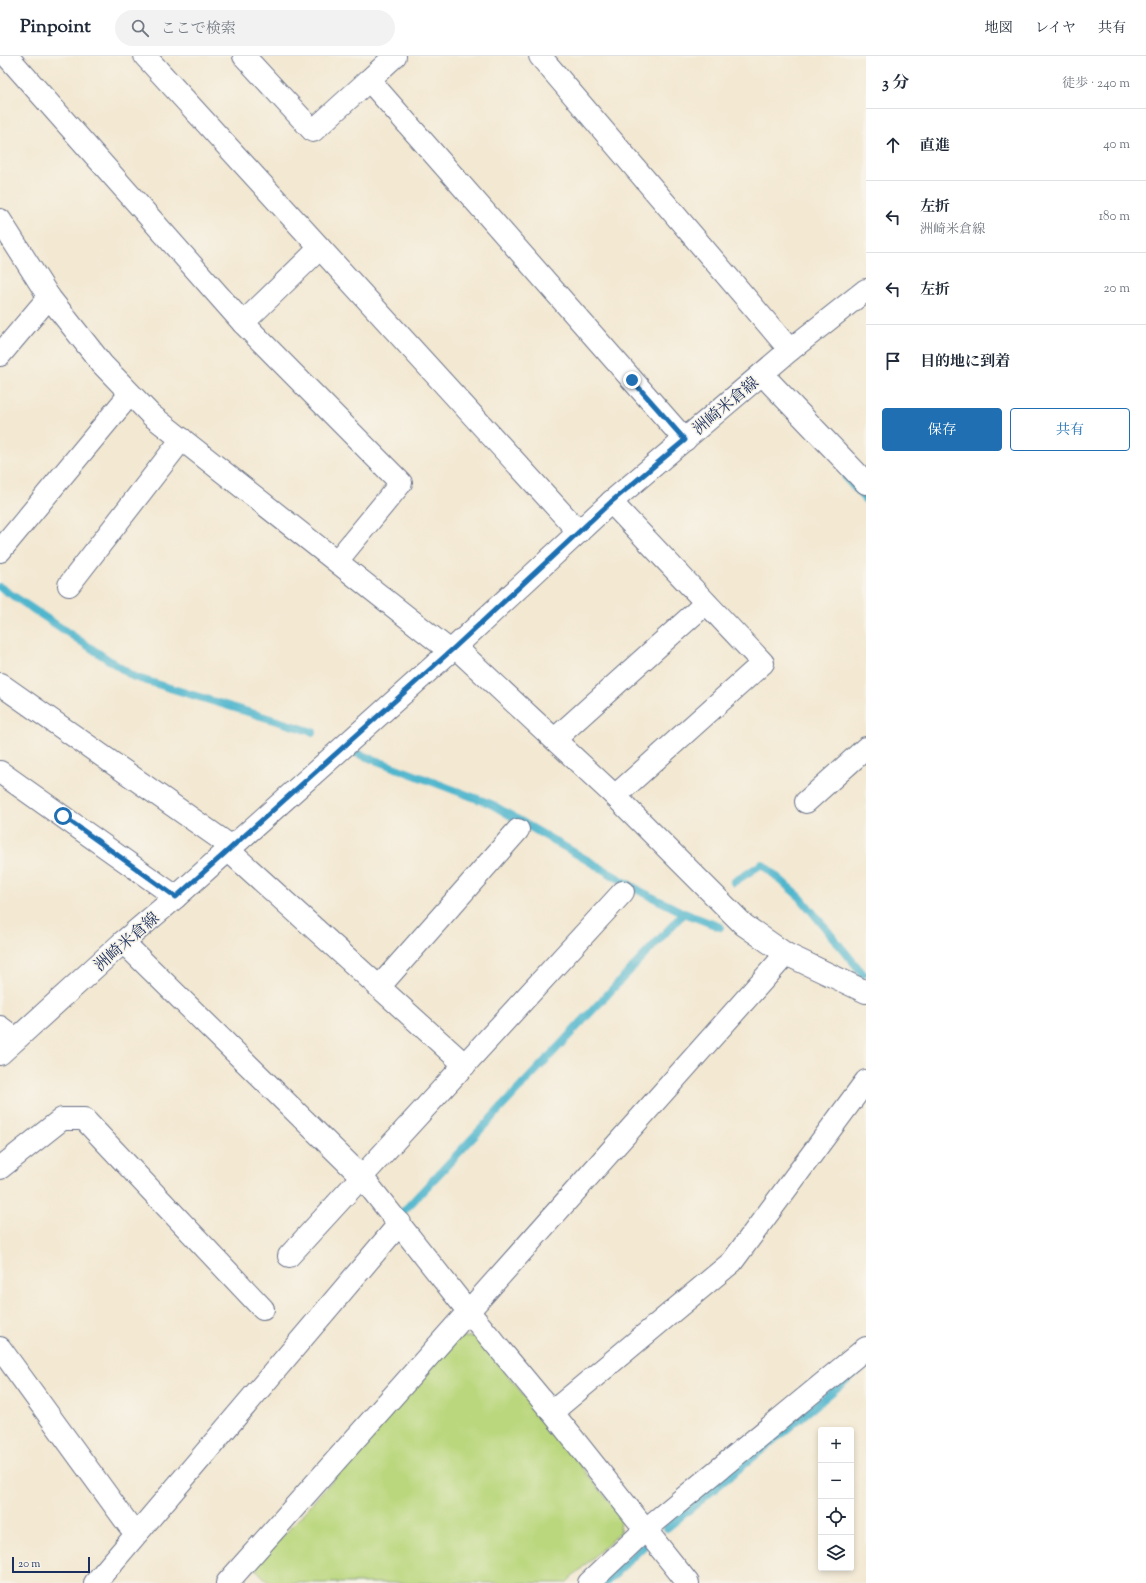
<!DOCTYPE html>
<html lang="ja">
<meta charset="utf-8">
<style>
:root{--surface:#fff;--page:#f2f2f3;--text:#1f2937;--muted:#747a83;--line:#e0e1e3;--accent:#1f6fb2}
body{margin:0;font-family:"Sorts Mill Goudy","Noto Serif JP",serif;background:var(--page);color:var(--text)}
.controls{position:absolute;right:12px;bottom:12px;display:grid;overflow:hidden;border-radius:4px;box-shadow:0 2px 6px #0003}
.controls button{width:36px;height:36px;display:grid;place-items:center;padding:0;border:0;border-bottom:1px solid var(--line);background:var(--surface);color:var(--text);font:20px sans-serif}
.scale{position:absolute;left:12px;bottom:10px;width:78px;box-sizing:border-box;padding-left:4px;border:2px solid #1b2f5e;border-top:0;font-size:11px;line-height:14px;white-space:nowrap;color:#1b2f5e;-webkit-text-stroke:3px #f7f3e8;paint-order:stroke}
.stop{position:absolute;width:12px;height:12px;margin:-9px;border:3px solid #1f6fb2;border-radius:50%;background:#fff}
.stop.end{background:#1f6fb2;border-color:#fff;box-shadow:0 1px 4px #0008}
.list{margin:0;padding:0;list-style:none}
h2{display:flex;justify-content:space-between;align-items:center;height:52px;margin:0;padding:0 16px;font-size:17px}
h2 small{font-size:13px;font-weight:400;color:var(--muted)}
.list li{display:grid;grid-template-columns:26px 1fr auto;gap:12px;align-items:center;box-sizing:border-box;height:72px;padding:0 16px;border-top:1px solid var(--line)}
.list b{display:block;font-size:15px;white-space:nowrap}
.list p{margin:0;font-size:13px;white-space:nowrap;color:var(--muted)}
.list em{font-size:13px;font-style:normal;color:var(--muted)}
.actions{display:flex;gap:8px;padding:12px 16px}
.actions a{flex:1;padding:9px 0;border:1px solid var(--accent);border-radius:4px;text-align:center;font-size:14px;color:var(--accent)}
.actions .main{background:var(--accent);color:#fff}
.icon{flex:none;width:22px;height:22px;fill:none;stroke:currentColor;stroke-width:2;stroke-linecap:round;stroke-linejoin:round}
.map{position:relative;flex:none;width:866px;height:1527px;overflow:hidden}
header{display:flex;align-items:center;gap:24px;box-sizing:border-box;height:56px;padding:0 20px;background:var(--surface);border-bottom:1px solid var(--line)}
header strong{font-size:19px}
nav{display:flex;gap:22px;margin-inline-start:auto;font-size:14px}
.search{width:280px;height:36px;background:var(--page);display:flex;align-items:center;gap:10px;box-sizing:border-box;padding:0 14px;border-radius:22px;color:var(--muted);font-size:15px}
main{display:flex}
aside{flex:1;background:var(--surface)}
.map>svg:first-child{display:block}
.green{fill:#bad77d;stroke:#6a836e}
.lines{fill:none;stroke-linecap:round;stroke-linejoin:round}
.stream{stroke:#4fb6cd;stroke-width:8}
.minor-casing{stroke:#677087;stroke-width:24}
.secondary-casing{stroke:#677087;stroke-width:24}
.minor{stroke:#fff;stroke-width:22}
.secondary{stroke:#fff;stroke-width:22}
.route{stroke:#1f6fb2;stroke-width:5}
.labels{text-anchor:middle;stroke-width:3;stroke-linejoin:round;paint-order:stroke}
.street-label{font-size:16px;fill:#1b2f5e;stroke:#f7f3e8}
</style>
<header>
<strong>Pinpoint</strong>
<div class="search"><svg class="icon" aria-label="search" viewBox="0 0 24 24"><circle cx="10" cy="10" r="6"/><path d="M15 15l6 6"/></svg>ここで検索</div>
<nav><a>地図</a><a>レイヤ</a><a>共有</a></nav>
</header>
<main>
<div class="map">
<svg width="866" height="1527" viewBox="0 0 866 1527">
<rect width="100%" height="100%" fill="#f7f3e8"/>
<filter id="ink" filterUnits="userSpaceOnUse"><feTurbulence type="fractalNoise" baseFrequency=".025" numOctaves="2"/><feDisplacementMap in="SourceGraphic" scale="8" xChannelSelector="R" yChannelSelector="G"/><feConvolveMatrix kernelMatrix="1 2 1 2 8 2 1 2 1" color-interpolation-filters="sRGB"/></filter>
<filter id="wash" filterUnits="userSpaceOnUse"><feTurbulence type="fractalNoise" baseFrequency=".012" numOctaves="4" result="noise"/><feDisplacementMap in="SourceGraphic" scale="16" xChannelSelector="R" yChannelSelector="G"/><feGaussianBlur stdDeviation="0.9" result="paint"/><feColorMatrix in="noise" values="0 0 0 0 0 0 0 0 0 0 0 0 0 0 0 0 0 1.4 0 .05"/><feComposite in="paint" operator="in"/></filter>
<g filter="url(#wash)">
<rect width="100%" height="100%" fill="#f3e8d2"/>
<path class="green" d="M459 1281H477L621 1460 620 1476 566 1527H269L255 1512Z"/>
<g class="lines">
<g class="stream">
<path d="M846 422 866 444"/>
<path d="M0 531 134 621 313 676"/>
<path d="M351 695 491 748 640 835 684 857 403 1156"/>
<path d="M734 826 762 808 800 841 863 918"/>
<path d="M684 857 720 871"/>
<path d="M667 1472 866 1308"/>
<path d="M605 1527 644 1490"/>
</g>
</g>
</g>
<g filter="url(#ink)">
<g class="lines">
<defs>
<g id="minor">
<path d="M7 0 243 267 401 427 337 505"/>
<path d="M145 0 579 476"/>
<path d="M244 0 313 75 369 24"/>
<path d="M395 0 369 24 685 384"/>
<path d="M540 0 790 294"/>
<path d="M0 164 49 241 102 308 151 359 450 595"/>
<path d="M243 267 320 192"/>
<path d="M0 299 49 241"/>
<path d="M762 318 866 427"/>
<path d="M611 446 763 607 615 740"/>
<path d="M0 495 130 338"/>
<path d="M69 529 182 383"/>
<path d="M455 591 615 740 744 869 786 898 866 936"/>
<path d="M0 628 232 791"/>
<path d="M555 683 706 547"/>
<path d="M0 716 176 841"/>
<path d="M806 746 866 692"/>
<path d="M228 794 465 1009"/>
<path d="M123 886 362 1121 468 1255 552 1356 688 1527"/>
<path d="M379 931 518 774"/>
<path d="M0 971 16 983"/>
<path d="M0 1112 62 1063H84L263 1253"/>
<path d="M289 1200 623 836"/>
<path d="M0 1292 128 1468 136 1477"/>
<path d="M552 1356 732 1206 866 1025"/>
<path d="M95 1527 400 1167"/>
<path d="M227 1527 786 898"/>
<path d="M589 1527 645 1474 866 1292"/>
</g>
<path id="secondary" d="M0 998 123 886 176 841 455 591 611 446 790 294 866 234"/>
</defs>
<use href="#minor" class="minor-casing"/>
<use href="#secondary" class="secondary-casing"/>
<use href="#minor" class="minor"/>
<use href="#secondary" class="secondary"/>
</g>
</g>
<g class="lines" filter="url(#ink)">
<path class="route" d="M63 760 176 841 455 591 611 446 685 384 632 324"/>
</g>
<g class="labels">
<g class="street-label">
<text transform="translate(725 349) rotate(-40)" y="6">洲崎米倉線</text>
<text transform="translate(126 885) rotate(-41)" y="6">洲崎米倉線</text>
</g>
</g>
</svg>
<div class="controls">
<button>+</button>
<button>−</button>
<button><svg class="icon" aria-label="locate" viewBox="0 0 24 24"><circle cx="12" cy="12" r="6"/><path d="M12 2v4M12 18v4M2 12h4M18 12h4"/></svg></button>
<button><svg class="icon" aria-label="layers" viewBox="0 0 24 24"><path d="M12 4l9 5-9 5-9-5zM3 14l9 5 9-5"/></svg></button>
</div>
<div class="scale">20 m</div>
<div class="stop" style="left:63px;top:760px"></div>
<div class="stop end" style="left:632px;top:324px"></div>
</div>
<aside>
<h2>3 分<small>徒歩 · 240 m</small></h2>
<ul class="list">
<li><svg class="icon" aria-label="ahead" viewBox="0 0 24 24"><path d="M12 20V5M6 11l6-6 6 6"/></svg><div><b>直進</b></div><em>40 m</em></li>
<li><svg class="icon" aria-label="left" viewBox="0 0 24 24"><path d="M17 20v-9H6M10 6l-5 5 5 5"/></svg><div><b>左折</b><p>洲崎米倉線</p></div><em>180 m</em></li>
<li><svg class="icon" aria-label="left" viewBox="0 0 24 24"><path d="M17 20v-9H6M10 6l-5 5 5 5"/></svg><div><b>左折</b></div><em>20 m</em></li>
<li><svg class="icon" aria-label="arrive" viewBox="0 0 24 24"><path d="M6 21V4h12l-3 4 3 4H6"/></svg><div><b>目的地に到着</b></div></li>
</ul>
<div class="actions"><a class="main">保存</a><a>共有</a></div>
</aside>
</main>
